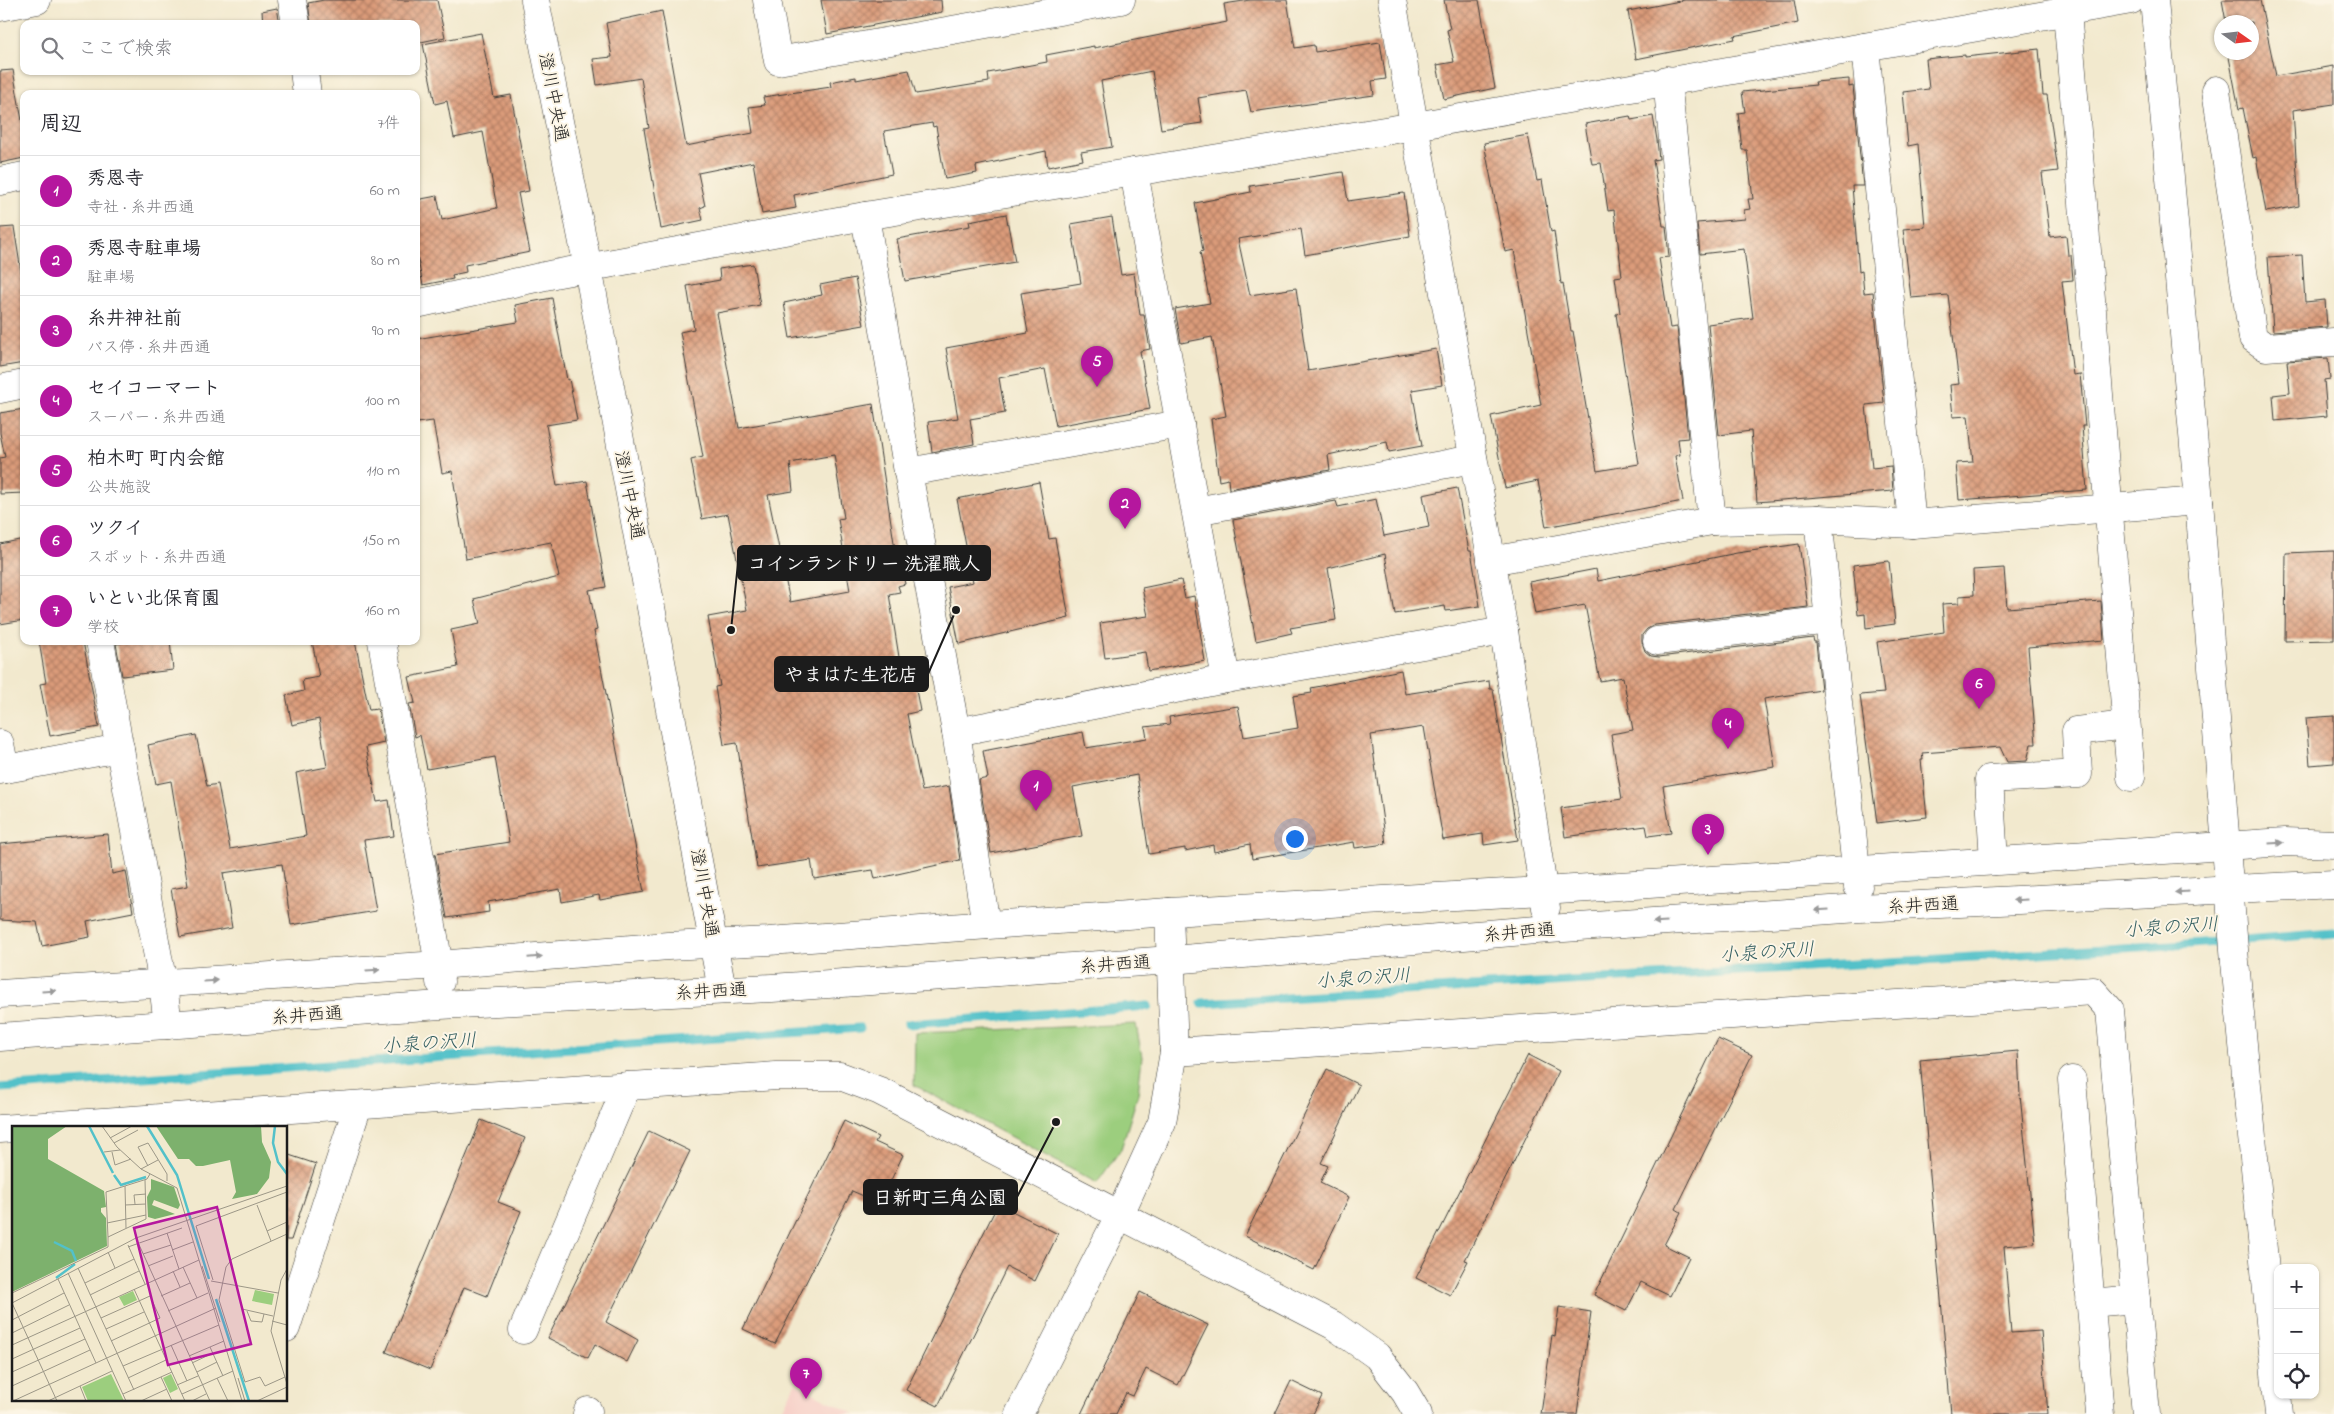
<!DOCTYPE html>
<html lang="ja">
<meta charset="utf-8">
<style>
:root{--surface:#fff;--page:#f7f7f7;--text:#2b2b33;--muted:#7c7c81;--line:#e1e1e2;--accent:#b5179e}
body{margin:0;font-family:"Indie Flower","Klee One",sans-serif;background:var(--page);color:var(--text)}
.controls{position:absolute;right:15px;bottom:15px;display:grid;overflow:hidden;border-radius:10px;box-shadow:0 1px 4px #0004}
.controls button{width:45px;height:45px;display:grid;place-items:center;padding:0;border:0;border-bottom:1px solid var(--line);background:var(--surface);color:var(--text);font:25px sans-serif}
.compass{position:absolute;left:2214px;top:15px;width:45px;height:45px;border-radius:50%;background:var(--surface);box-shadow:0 1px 4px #0004;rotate:104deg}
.you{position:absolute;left:1294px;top:838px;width:18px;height:18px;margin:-12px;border:4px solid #fff;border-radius:50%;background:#1a73e8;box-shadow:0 0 0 8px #1a73e833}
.badge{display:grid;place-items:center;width:32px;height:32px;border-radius:50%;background:var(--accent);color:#fff;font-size:16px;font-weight:700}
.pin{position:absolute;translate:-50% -41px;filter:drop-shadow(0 1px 2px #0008)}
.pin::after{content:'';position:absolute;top:26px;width:18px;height:15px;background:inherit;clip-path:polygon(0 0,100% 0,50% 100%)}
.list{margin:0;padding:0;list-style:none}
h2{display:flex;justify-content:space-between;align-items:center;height:65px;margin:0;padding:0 20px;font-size:21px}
h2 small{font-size:16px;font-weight:400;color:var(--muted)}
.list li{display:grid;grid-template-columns:32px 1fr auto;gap:15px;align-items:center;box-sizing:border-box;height:70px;padding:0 20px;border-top:1px solid var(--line)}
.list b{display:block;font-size:19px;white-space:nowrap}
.list p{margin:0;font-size:16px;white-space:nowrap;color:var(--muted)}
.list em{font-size:16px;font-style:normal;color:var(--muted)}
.icon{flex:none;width:28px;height:28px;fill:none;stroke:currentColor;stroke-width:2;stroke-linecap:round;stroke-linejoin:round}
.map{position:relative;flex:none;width:2334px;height:1414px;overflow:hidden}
.search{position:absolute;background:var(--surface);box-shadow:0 1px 4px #0004;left:20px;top:20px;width:400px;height:55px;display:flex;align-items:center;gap:12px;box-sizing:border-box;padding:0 18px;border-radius:10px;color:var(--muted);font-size:19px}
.panel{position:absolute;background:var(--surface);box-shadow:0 1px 4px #0004;left:20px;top:90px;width:400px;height:555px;border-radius:10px}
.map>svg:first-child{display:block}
.built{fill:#f7d1c9}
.park{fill:#9cce7e;stroke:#5c754d}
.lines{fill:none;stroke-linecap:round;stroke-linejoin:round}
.stream{stroke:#53c1c9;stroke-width:9}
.building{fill:url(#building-cross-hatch);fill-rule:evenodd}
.minor-casing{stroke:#3c3b37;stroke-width:29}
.minor{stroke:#fff;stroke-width:28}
.oneway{fill:#999}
.labels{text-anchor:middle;stroke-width:4;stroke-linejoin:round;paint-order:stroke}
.street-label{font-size:18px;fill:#1c1c1c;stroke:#fcf5e5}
.water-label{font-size:19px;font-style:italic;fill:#325e61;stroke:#fcf5e5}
.inset-river{fill:none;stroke:#53c1c9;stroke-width:2.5}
.inset-road{fill:none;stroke:#9c9787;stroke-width:1}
.view{fill:#b5179e;fill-opacity:0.15;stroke:#b5179e;stroke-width:2.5}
.inset-edge{fill:none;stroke:#1c1c1c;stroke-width:2.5}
.leader{fill:none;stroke:#1c1c1c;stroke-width:2}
.callout-dot{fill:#1c1c1c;stroke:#fcf5e5;stroke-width:2}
.callout{fill:#1c1c1c;stroke:#1c1c1c;stroke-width:2}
.callout-label{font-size:19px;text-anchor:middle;font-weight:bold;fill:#fff}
</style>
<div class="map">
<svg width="2334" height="1414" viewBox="0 0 2334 1414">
<defs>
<pattern id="building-cross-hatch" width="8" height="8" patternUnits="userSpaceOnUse" patternTransform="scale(1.25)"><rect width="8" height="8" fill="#db9b7a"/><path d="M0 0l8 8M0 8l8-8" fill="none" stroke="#b17e63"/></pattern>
</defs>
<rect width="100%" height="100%" fill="#fcf5e5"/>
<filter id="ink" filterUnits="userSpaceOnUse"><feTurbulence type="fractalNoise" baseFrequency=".02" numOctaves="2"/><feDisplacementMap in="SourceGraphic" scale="10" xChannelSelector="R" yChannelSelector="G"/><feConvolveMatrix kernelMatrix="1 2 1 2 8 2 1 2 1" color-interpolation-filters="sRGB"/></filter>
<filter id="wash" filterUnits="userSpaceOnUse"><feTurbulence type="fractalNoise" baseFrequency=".0096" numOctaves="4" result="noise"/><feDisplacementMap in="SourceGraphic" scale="20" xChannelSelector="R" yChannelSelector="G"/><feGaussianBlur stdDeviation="1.12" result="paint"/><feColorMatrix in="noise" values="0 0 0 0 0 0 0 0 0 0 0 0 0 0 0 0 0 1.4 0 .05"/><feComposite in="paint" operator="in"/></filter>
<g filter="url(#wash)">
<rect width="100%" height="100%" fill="#f2e9ce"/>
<path class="built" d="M795 1384 855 1414H780Z"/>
<path class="park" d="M1136 1024 1142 1057 1138 1094 1121 1149 1097 1183 914 1085 915 1033Z"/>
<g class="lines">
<g class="stream">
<path d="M1202 1003 2190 944 2334 933"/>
<path d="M908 1024 1148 1006"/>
<path d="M0 1088 860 1028"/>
</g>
</g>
<g id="blocks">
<g class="building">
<path d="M324 0H437L445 37 416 43V24H311L308 3Z"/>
<path d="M821 0H941L942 12 827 34Z"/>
<path d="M1250 0H1287L1295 48 1314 45 1315 52 1380 42 1386 79 1372 81 1374 95 1251 112 1246 90 1198 98 1202 123 1161 129 1152 71 1101 81 1112 147 1081 152 1083 160 1048 167 1046 151 976 166 977 173 945 179 936 126 933 127 932 123 884 131 892 174 794 195 796 208 762 214 753 162 698 173 705 206 700 208 703 220 661 229 644 129 649 128 641 78 597 85 593 59 612 57 606 23 662 11 686 146 753 133 749 107 765 105 763 97 831 87 830 82 856 77V80L909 70 916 94 989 82 988 73 1047 62 1046 55 1094 46V48L1227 22 1224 4Z"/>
<path d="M1444 0H1479L1495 88 1444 99 1437 65 1454 62 1447 30 1450 29Z"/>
<path d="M1685 0H1794L1798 23 1734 36 1735 39 1636 59 1628 11Z"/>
<path d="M2222 0H2260L2276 76 2334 66V104L2293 110 2299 206 2266 212 2256 157 2253 158 2243 108 2239 109 2228 52H2252V22H2226Z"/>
<path d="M277 8 280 24H263L262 11Z"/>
<path d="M481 33 494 98 511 95 529 191 518 193 530 252 465 265 466 272 452 275 453 279 423 285 416 250V200L437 196 442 220 497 208 483 132 454 138 447 101 435 104 423 44Z"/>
<path d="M2039 49 2043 95H2047L2058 171 2042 173 2050 237 2066 235 2068 255H2071L2073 280 2062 281 2073 375 2080 374 2085 426H2082L2087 490 1959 500 1956 463 1973 462 1968 416 1953 417 1950 385 1959 384 1948 295 1911 298 1903 229 1925 227 1918 144 1908 146 1903 92 1929 89 1926 59 1965 55V57Z"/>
<path d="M13 70 24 132V158L0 163V71Z"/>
<path d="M1849 79V87L1853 86 1863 186H1852L1859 272 1862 271 1864 293 1873 292 1884 403 1866 405 1872 468 1891 466 1893 491 1757 502 1751 431 1719 435 1708 324 1753 318 1744 249 1700 254 1697 223 1745 219 1744 210 1750 209 1748 199H1753L1747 150H1742L1738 113 1745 112 1742 92 1816 85 1815 82Z"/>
<path d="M1630 116 1631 120 1653 116 1657 140 1659 159 1653 160 1663 226H1666L1669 257 1659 258 1670 328 1677 327 1688 438 1678 439 1680 455 1675 456 1683 501 1546 527 1538 481 1505 488 1491 416 1541 405 1514 250 1505 252 1484 143 1528 135 1537 181 1542 180 1551 232 1554 231 1561 284 1563 283 1571 331H1573L1597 471 1639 464 1616 314 1620 313 1615 277 1622 276 1614 210 1608 211 1601 163 1592 164 1585 124Z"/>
<path d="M1343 172 1348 201 1404 193 1410 236 1305 255 1301 229 1238 239 1250 295 1296 288 1308 371 1436 349 1442 385 1412 390 1422 446 1389 452 1387 442 1328 455 1330 470 1229 489 1228 479 1219 481 1211 419 1226 416 1212 337 1181 343 1175 309 1210 303 1200 252 1203 251 1195 203 1251 192 1250 186Z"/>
<path d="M1006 214 1015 262 905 281 897 239 970 226 969 221Z"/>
<path d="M1112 217 1121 275 1134 273 1140 315H1144L1150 349 1140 351 1150 409 1056 426 1045 369 999 378 1005 413 970 419 974 444 932 452 928 422 958 418 946 348 1028 333 1021 293 1081 283 1071 224Z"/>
<path d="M14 227 24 290V363L0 367V228Z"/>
<path d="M2302 255 2305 302 2325 300 2327 327 2273 331 2268 257Z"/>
<path d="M753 264 760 305 717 313 739 428 873 404 896 556H899L905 584 898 586 900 592 889 594 902 676 913 674 920 711 907 714 922 791 949 786 960 860 875 879 873 870 814 879 811 860 757 868 737 743 724 745 715 687 720 686 708 617 747 610 728 514 702 519 691 460 703 457 680 332 694 329 687 286 720 280 719 269ZM834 455 844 518 838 519 850 591 790 602 768 495 793 491 790 463Z"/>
<path d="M855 278 864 325 790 338 784 303 822 295 820 285Z"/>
<path d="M552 298 567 380 569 379 577 420 546 425 557 486 587 481 606 587 589 590 597 630 594 631 644 892 600 900 599 895 562 902 560 889 488 902 489 912 447 918 435 854 509 842 495 757 427 769 420 735 415 737 409 704 415 703 409 677 458 667 451 630 480 624 474 599 559 577 551 542 466 559 452 471 442 473 433 421 416 423V339L518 322 515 305Z"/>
<path d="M2328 358 2330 379 2324 380 2327 416 2275 421 2273 395 2290 393 2287 361Z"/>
<path d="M24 409V493L0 494V458L5 457 0 433V413Z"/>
<path d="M1039 482 1049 539 1055 538 1069 618 959 644 948 587 973 582 957 499Z"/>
<path d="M1457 488 1469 551H1471L1480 606 1446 611 1445 606 1395 614 1385 554 1328 568 1336 620 1290 628 1292 633 1256 641 1233 520 1336 501 1338 507 1376 499 1384 536 1429 527 1423 495Z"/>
<path d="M24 539V620L0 624V544Z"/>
<path d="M1799 544 1808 607 1655 625 1647 629 1642 635V642L1645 651 1651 656 1659 657 1813 638 1814 642H1816L1821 690 1764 699 1775 767 1663 786 1671 833 1648 836 1646 826 1565 837 1561 808 1622 799 1611 734 1633 730 1623 677 1600 681 1585 605 1535 614 1529 582 1596 569 1598 581 1737 553Z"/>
<path d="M2334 551V640L2285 641 2286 553Z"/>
<path d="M1889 561 1895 624 1866 628 1865 614 1858 615 1853 565Z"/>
<path d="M2004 568 2007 608 2101 601 2104 640 2028 647 2036 744H2031L2027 761 2007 762 2000 747 1922 753 1923 760H1921L1927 817 1877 823 1860 695 1884 693 1877 642 1944 632 1942 604 1959 603V596L1974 595 1973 570Z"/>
<path d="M1181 580 1185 598 1194 596 1205 661 1148 671 1145 652 1105 658 1100 623 1148 616 1142 588Z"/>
<path d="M39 641H83L99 727 50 736 40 684 46 683Z"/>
<path d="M134 641H170L173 670 122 676 116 644Z"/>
<path d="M312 641H355L369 710 378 709 384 743 366 747 377 802 389 800 394 836 364 840 376 911 291 925 282 864 223 873 232 928 180 937 171 889 188 886 171 781 156 784 148 745 196 735 207 786 218 784 230 849 306 836 296 773 327 767 319 719 292 725 286 695 304 691 302 680 319 677Z"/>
<path d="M1401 670 1405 694 1489 681 1490 689H1493L1518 840 1484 845 1483 834 1443 840 1424 727 1371 735 1386 844 1355 848 1354 842 1252 859 1250 844 1214 852 1213 845 1185 851V848L1149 854 1137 775 1073 787 1082 836 991 853 979 780 988 778 983 751 1083 732 1086 748 1147 738 1145 727 1170 724 1169 717 1238 706 1244 737 1298 728 1293 696 1312 693 1311 688Z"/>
<path d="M2334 716V763L2310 765 2306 718Z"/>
<path d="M108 834 112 874 126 871 133 912 87 921 90 937 42 946 37 922 0 920V844Z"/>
<path d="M1718 1039 1752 1055 1676 1209 1681 1212 1664 1245 1689 1257 1670 1296 1641 1282 1626 1311 1594 1295Z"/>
<path d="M2018 1051 2020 1095 2035 1243 2004 1246 2011 1333 2041 1331 2048 1414H1951L1920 1060Z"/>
<path d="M1528 1055 1559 1071 1465 1260 1468 1261 1450 1295 1416 1278Z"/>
<path d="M1327 1069 1359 1085 1321 1163 1328 1166 1320 1183 1349 1197 1314 1270 1245 1236Z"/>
<path d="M481 1120 525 1138 498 1202 521 1211 487 1296 464 1287 430 1370 386 1352Z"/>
<path d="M844 1121 878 1137 875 1142 903 1155 880 1203 852 1191 775 1344 743 1329Z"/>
<path d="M649 1131 690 1151 606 1322 638 1340 627 1362 595 1344 588 1358 548 1338Z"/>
<path d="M286 1154 316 1164 291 1240H286Z"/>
<path d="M998 1204 1058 1234 1035 1281 1007 1267 938 1406 906 1390Z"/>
<path d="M1140 1292 1208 1325 1178 1385 1146 1369 1133 1396 1126 1393 1116 1414H1081Z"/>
<path d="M1559 1307 1591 1312 1577 1414H1541L1552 1335 1555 1336Z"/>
<path d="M1291 1381 1322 1396 1313 1414H1275Z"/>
</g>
</g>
</g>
<g filter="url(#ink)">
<use href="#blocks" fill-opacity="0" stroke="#3c3b37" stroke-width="1"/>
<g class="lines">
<defs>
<g id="minor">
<path d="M292 0 296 24"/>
<path d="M535 0 588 268 722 990"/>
<path d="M767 0 778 61 1121 0"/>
<path d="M1392 0 1504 631 1546 908"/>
<path d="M2066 0 2131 777"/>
<path d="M2154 0 2199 501 2235 962 2279 1414"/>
<path d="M0 7 37 0"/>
<path d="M1865 47 1912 524"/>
<path d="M304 71 307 94"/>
<path d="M1667 80 1712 521"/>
<path d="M2216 90 2253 338 2266 347 2334 342"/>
<path d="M1134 172 1226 679"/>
<path d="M0 181 24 176"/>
<path d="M865 216 908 472 956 732 986 925"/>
<path d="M416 304 554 274 865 216 1415 126 2131 0"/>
<path d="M0 389 24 384"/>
<path d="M908 472 1180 424"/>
<path d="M1196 511 1473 459"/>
<path d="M1818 519 1858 887"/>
<path d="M1491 561 1712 521 1818 519 1912 524 2199 501"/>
<path d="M100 641 163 984 168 1025"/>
<path d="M382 641 439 965 440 982"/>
<path d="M1657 641 1829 620"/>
<path d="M956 732 1226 679 1504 631"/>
<path d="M0 744 5 769"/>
<path d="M0 770 120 748"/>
<path d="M1994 861 1989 779 2078 774 2076 731 2126 725"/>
<path d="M0 994 439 965 668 946 769 941 1169 912 1543 891 2285 842 2334 844"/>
<path d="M0 1037 440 1005 772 988 1171 960 1549 929 1860 908 2334 884"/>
<path d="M1174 1052 2093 991 2110 1010 2146 1414"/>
<path d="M2072 1080 2100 1414"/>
<path d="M0 1129 776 1076H840L880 1091 1333 1325 1377 1356 1405 1392 1418 1414"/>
<path d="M2090 1303 2136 1299"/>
<path d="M286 1328 358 1105"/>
<path d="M523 1330 627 1086"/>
<path d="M587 1414 588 1411"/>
<path d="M1019 1414 1120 1214 1162 1122 1174 1052 1169 912"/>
</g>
</defs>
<use href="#minor" class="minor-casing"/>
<use href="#minor" class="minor"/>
</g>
<defs><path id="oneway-solid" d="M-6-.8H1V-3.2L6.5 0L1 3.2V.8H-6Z" transform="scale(1.25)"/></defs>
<g class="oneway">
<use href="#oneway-solid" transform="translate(2276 843) rotate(-4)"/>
<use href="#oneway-solid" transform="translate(2182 892) rotate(177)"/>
<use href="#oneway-solid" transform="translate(2020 900) rotate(177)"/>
<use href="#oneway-solid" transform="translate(1822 910) rotate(176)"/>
<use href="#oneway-solid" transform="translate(1660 922) rotate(176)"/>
<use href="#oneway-solid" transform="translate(535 957) rotate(-5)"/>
<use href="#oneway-solid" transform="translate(373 970) rotate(-4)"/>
<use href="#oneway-solid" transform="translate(211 981) rotate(-4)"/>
<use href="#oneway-solid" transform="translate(49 991) rotate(-4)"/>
</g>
</g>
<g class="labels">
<g class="street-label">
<text transform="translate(554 97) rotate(79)" y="6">澄川中央通</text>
<text transform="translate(630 495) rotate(79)" y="6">澄川中央通</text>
<text transform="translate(705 893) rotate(80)" y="6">澄川中央通</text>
<text transform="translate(1923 905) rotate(-3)" y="6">糸井西通</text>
<text transform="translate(1519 932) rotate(-5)" y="6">糸井西通</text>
<text transform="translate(1115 964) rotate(-4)" y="6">糸井西通</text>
<text transform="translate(711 991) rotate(-3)" y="6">糸井西通</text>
<text transform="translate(307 1015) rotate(-4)" y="6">糸井西通</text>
</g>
<g class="water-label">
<text transform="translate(2171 926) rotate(-4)" y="7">小泉の沢川</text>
<text transform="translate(1767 951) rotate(-4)" y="7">小泉の沢川</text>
<text transform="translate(1363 977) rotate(-4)" y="7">小泉の沢川</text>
<text transform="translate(429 1042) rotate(-4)" y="7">小泉の沢川</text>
</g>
</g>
<g transform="translate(12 1126)">
<rect width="275" height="275" fill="#f2e9ce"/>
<path d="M0 0H55L36 13V33L92 65 94 81 89 82V86L94 92 95 120 0 166ZM144 0H249L250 16 259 36 257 52 245 68 220 73 224 66 218 34 191 40H184L177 33H166ZM139 53 162 61 168 79 166 83 142 74 140 79 163 88 143 93 136 91 135 71 139 63Z" fill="#7db16d"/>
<path d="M243 164 262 168 260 179 240 175ZM121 165 125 174 112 180 107 171ZM99 248 112 275H76L70 261ZM159 248 166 263 158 267 151 252Z" fill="#9cce7e"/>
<path class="inset-river" d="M77 0 101 47M135 0 165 49 197 153M263 0 261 17 266 36 275 48M102 49 109 59 134 51M42 116 60 125 64 135M44 152 63 138M204 173 237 275"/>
<path class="inset-road" d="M90 0 105 21 129 43 165 62 230 275M98 12 120 0M102 17 126 4M92 26 108 24M100 26 103 39 119 33M136 40 126 21 136 17 155 48V55M129 43 146 34M113 60 114 102M123 78 122 69 134 68M113 79 134 78M245 79 259 115M95 97 134 89M255 105 275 96M155 107 167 143M96 111 94 66 135 53 138 48M124 112 198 275M116 119 133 158M96 121V111L134 93 133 54M116 121 170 102M160 124 181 116M96 126 103 142M131 128 159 119M136 140 161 130M190 140 208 196M171 141 185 172M66 142 122 264M275 143 269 154 259 205 275 258M161 145 168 161M56 147 114 275M46 153 84 237M201 154 184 100 275 66M199 155 266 167M73 157 122 133M122 163 173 275M0 167 96 121M78 169 127 145M149 170 178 157M0 177 124 112 275 60M0 177 45 275M230 183 261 190M156 185 196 167M235 185 239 195 250 196 252 188M89 192 138 170 148 192 99 215M0 194 52 167M260 195 275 199M94 203 132 186M0 207 57 179M0 219 187 134M159 219 175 255M198 221 211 250M177 230 212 215M0 233 68 202M180 237 201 227M111 240 207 199M0 246 73 213M185 246 205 236M149 251 160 275M273 251 253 260 248 251 233 256 207 174 214 141 220 133 275 108M116 252 154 234M205 252 216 275M226 252 233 275M165 259 186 250M0 260 78 224M68 260 74 275M111 268 160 246M170 268 221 245M1 275 204 182M36 275 100 245M129 275 155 263M180 275 194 268M245 275 275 261"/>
<path class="view" d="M205 81 239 218 156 239 122 102Z"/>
<rect width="275" height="275" class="inset-edge"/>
</g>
<path class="leader" d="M731 630L738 563M956 610L928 674M1056 1122L1017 1197"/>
<g class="callout-dot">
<circle cx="731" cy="630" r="5"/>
<circle cx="956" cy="610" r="5"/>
<circle cx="1056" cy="1122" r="5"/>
</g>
<g class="callout">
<rect x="738" y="546" width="252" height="34" rx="5"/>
<rect x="775" y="657" width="153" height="34" rx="5"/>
<rect x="864" y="1180" width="153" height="34" rx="5"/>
</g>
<g class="callout-label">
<text x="864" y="570">コインランドリー 洗濯職人</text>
<text x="851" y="681">やまはた生花店</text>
<text x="940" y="1204">日新町三角公園</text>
</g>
</svg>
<div class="controls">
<button>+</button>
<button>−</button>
<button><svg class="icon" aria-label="locate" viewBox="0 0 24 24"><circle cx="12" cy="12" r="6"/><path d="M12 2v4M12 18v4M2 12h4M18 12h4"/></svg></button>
</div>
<svg class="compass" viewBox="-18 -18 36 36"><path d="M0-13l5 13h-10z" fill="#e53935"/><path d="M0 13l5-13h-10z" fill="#7c7c81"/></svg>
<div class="you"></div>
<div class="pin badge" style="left:1036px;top:811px">1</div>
<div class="pin badge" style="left:1125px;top:529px">2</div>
<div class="pin badge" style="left:1708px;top:855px">3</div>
<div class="pin badge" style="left:1728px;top:749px">4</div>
<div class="pin badge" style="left:1097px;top:387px">5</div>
<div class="pin badge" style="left:1979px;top:709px">6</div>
<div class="pin badge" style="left:806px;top:1399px">7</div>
<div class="search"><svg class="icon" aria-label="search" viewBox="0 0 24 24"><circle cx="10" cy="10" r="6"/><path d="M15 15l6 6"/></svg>ここで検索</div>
<section class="panel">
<h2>周辺<small>7件</small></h2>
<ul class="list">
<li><span class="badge">1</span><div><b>秀恩寺</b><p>寺社 · 糸井西通</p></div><em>60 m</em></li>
<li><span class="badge">2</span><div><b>秀恩寺駐車場</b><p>駐車場</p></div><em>80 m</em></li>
<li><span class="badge">3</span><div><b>糸井神社前</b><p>バス停 · 糸井西通</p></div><em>90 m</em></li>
<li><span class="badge">4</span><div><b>セイコーマート</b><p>スーパー · 糸井西通</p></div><em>100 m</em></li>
<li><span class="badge">5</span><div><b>柏木町 町内会館</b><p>公共施設</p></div><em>110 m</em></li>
<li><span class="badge">6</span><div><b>ツクイ</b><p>スポット · 糸井西通</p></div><em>150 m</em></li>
<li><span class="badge">7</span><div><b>いとい北保育園</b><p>学校</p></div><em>160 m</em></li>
</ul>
</section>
</div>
